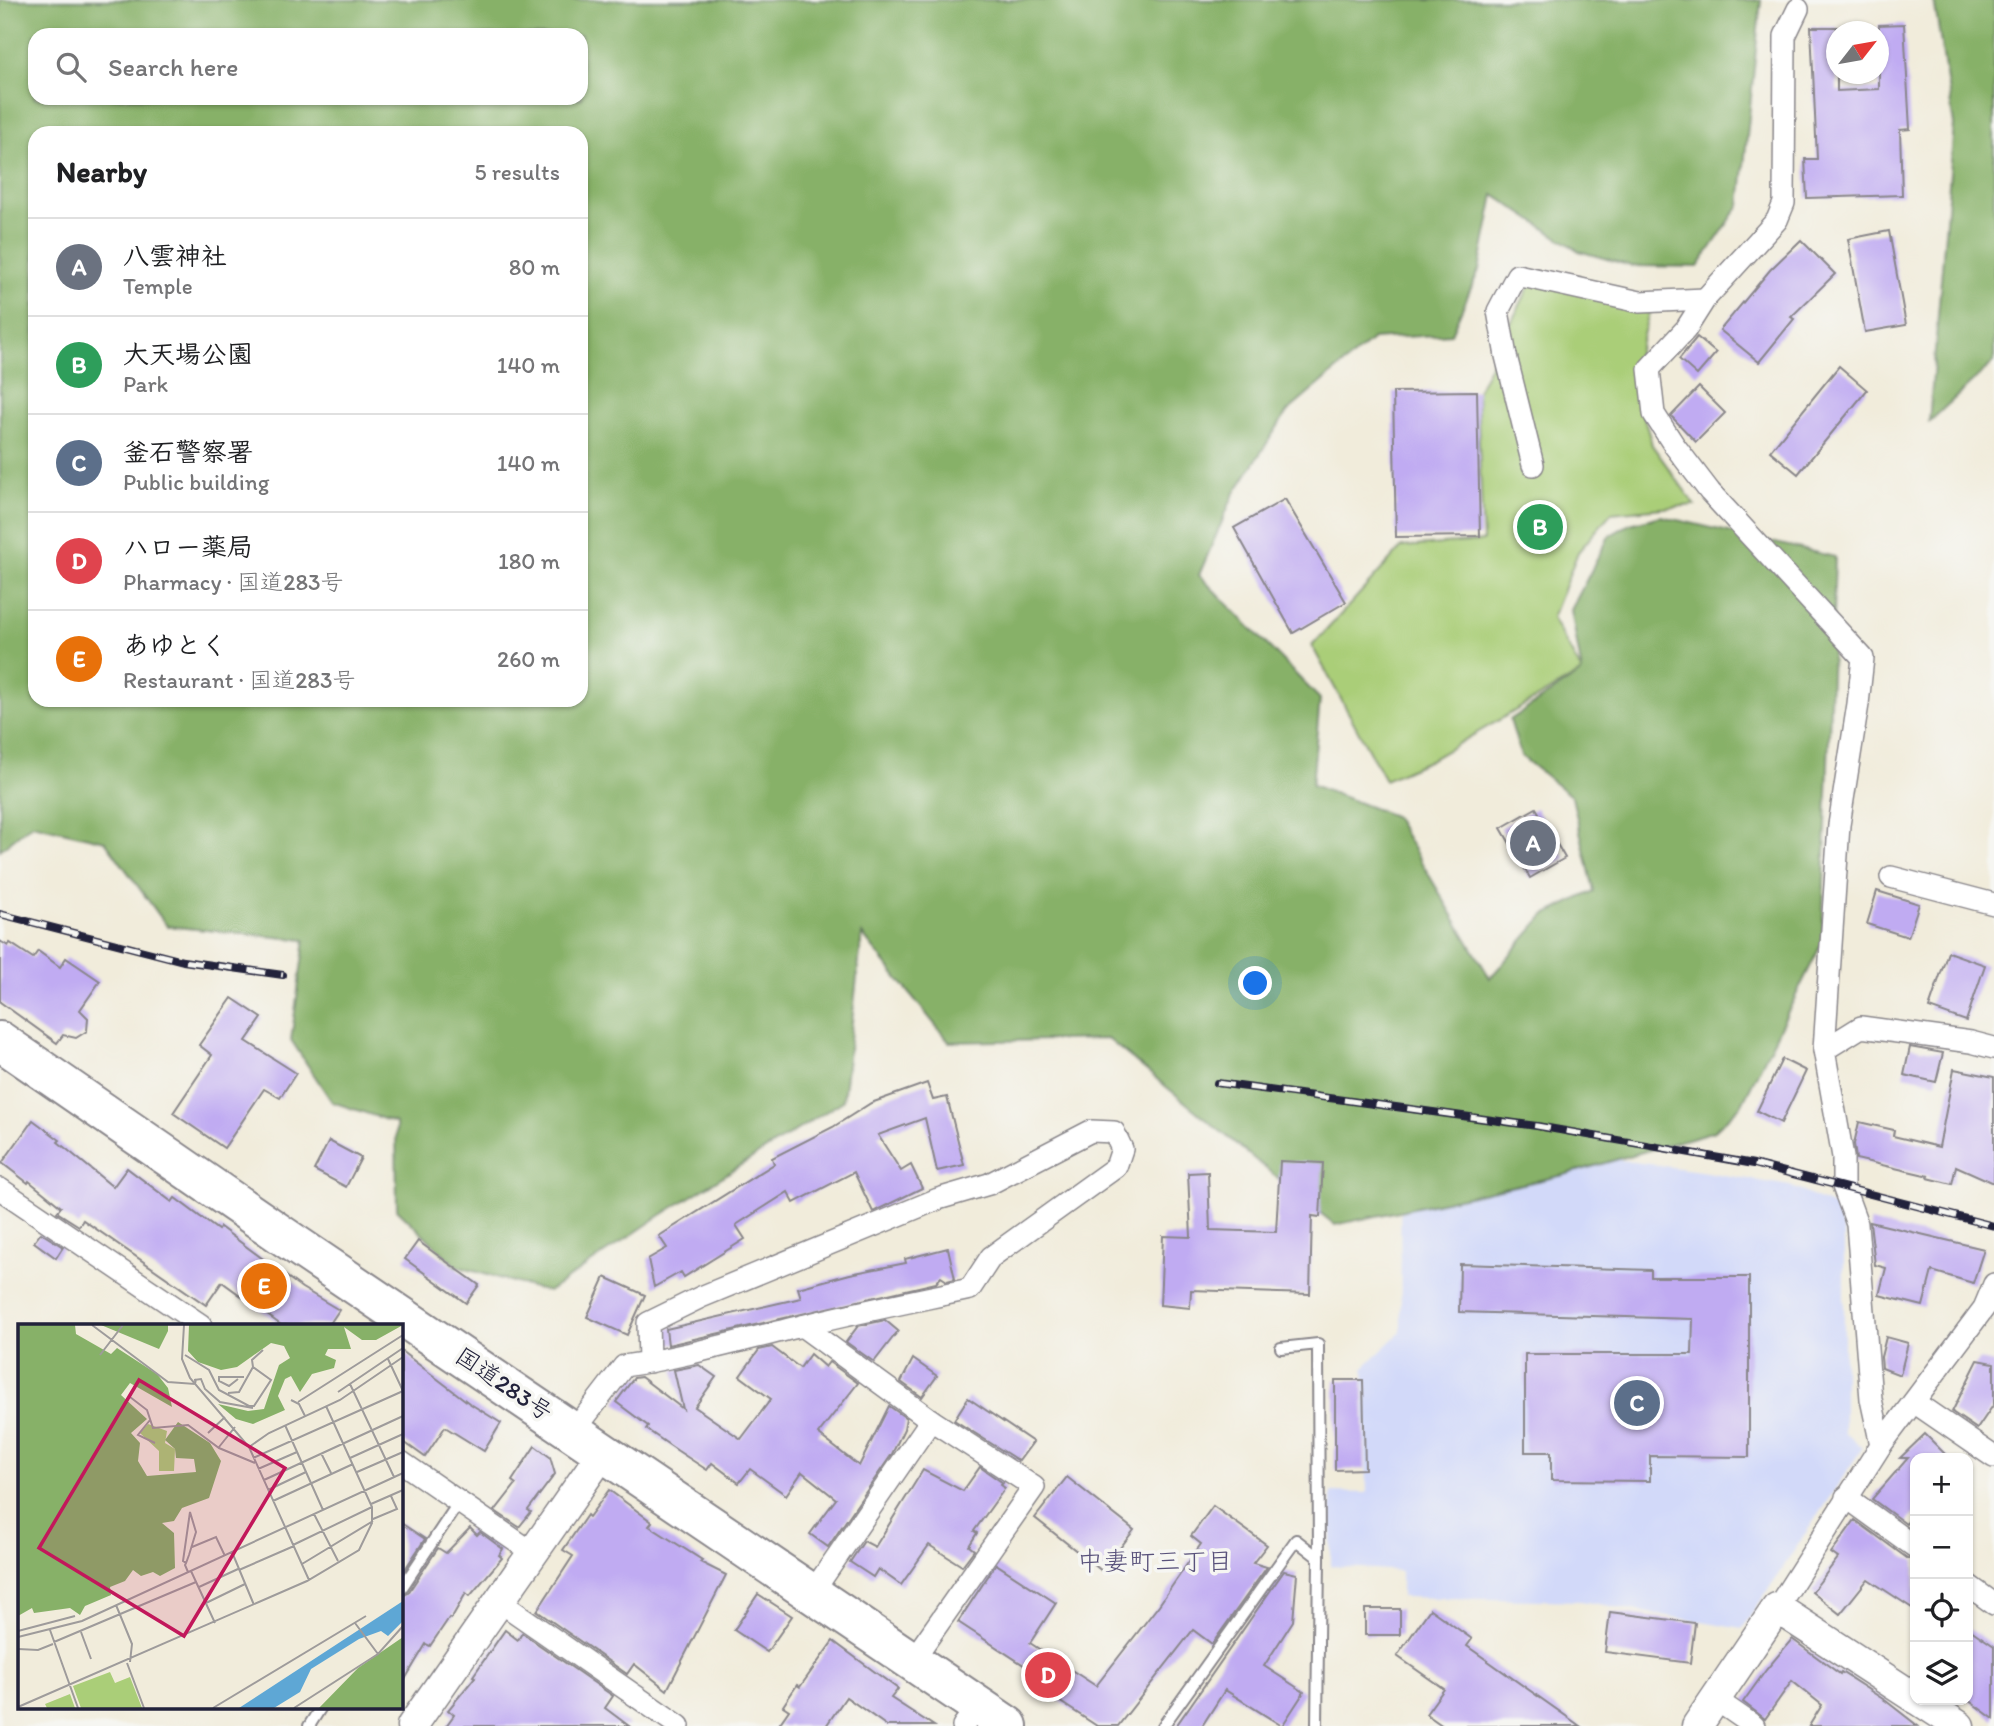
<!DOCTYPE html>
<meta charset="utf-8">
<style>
:root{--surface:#fff;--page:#f2f2f2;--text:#202124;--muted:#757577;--line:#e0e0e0;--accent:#b45309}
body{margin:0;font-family:Itim,"Klee One",sans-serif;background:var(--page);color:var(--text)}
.controls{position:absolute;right:21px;bottom:21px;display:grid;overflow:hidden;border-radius:14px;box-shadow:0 2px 5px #0004}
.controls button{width:63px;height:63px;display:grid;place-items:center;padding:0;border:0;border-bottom:2px solid var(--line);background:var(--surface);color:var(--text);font:35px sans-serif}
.compass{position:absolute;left:1826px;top:21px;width:63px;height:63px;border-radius:50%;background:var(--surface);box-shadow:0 2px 5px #0004;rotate:59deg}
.you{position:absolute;left:1256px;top:984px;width:24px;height:24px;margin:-18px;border:5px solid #fff;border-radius:50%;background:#1a73e8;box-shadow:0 0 0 10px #1a73e833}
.badge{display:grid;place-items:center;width:46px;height:46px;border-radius:50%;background:var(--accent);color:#fff;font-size:23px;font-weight:700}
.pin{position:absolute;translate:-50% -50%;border:4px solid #fff;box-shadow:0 2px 7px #0006}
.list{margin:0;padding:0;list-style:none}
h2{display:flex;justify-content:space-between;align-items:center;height:91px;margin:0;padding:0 28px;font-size:30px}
h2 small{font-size:23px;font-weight:400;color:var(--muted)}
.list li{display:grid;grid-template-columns:46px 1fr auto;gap:21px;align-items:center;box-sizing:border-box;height:98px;padding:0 28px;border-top:2px solid var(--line)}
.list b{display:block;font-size:26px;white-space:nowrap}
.list p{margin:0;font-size:23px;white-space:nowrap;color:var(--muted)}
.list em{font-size:23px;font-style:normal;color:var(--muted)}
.icon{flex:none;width:38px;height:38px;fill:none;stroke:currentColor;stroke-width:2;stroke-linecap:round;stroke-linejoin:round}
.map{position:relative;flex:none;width:1994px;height:1726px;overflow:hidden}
.search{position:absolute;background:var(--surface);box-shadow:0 2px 5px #0004;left:28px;top:28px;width:560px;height:77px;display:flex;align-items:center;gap:18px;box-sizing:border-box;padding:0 24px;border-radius:21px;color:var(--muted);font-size:26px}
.panel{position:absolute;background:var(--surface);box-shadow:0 2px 5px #0004;left:28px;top:126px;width:560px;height:581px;border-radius:21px}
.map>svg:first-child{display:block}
.built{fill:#d2d9f9}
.green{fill:#aace78;stroke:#66785a;stroke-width:2}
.forest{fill:#87b168;stroke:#546a52;stroke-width:2;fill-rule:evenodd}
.building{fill:#c0abf2}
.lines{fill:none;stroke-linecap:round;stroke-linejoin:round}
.lane-casing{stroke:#8a878b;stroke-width:14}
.street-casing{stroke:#8a878b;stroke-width:24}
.secondary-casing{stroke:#8a878b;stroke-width:33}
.highway-casing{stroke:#8a878b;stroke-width:42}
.lane{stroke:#fff;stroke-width:10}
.street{stroke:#fff;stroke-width:21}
.secondary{stroke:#fff;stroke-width:30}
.highway{stroke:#fff;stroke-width:38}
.rail-casing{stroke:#22223b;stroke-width:8}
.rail{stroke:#f6f6f2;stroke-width:5;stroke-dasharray:16;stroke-linecap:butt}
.labels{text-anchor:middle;stroke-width:7;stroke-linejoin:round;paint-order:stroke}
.street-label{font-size:24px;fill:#22223b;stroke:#f6f6f2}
.neighbourhood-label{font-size:26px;fill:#59527b;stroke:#f6f6f2}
.inset-road{fill:none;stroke:#9e9b9b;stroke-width:2}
.view{fill:#c2185b;fill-opacity:0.15;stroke:#c2185b;stroke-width:3.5}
.inset-edge{fill:none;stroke:#22223b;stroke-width:3.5}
</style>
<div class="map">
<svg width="1994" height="1726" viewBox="0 0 1994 1726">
<rect width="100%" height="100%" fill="#f6f6f2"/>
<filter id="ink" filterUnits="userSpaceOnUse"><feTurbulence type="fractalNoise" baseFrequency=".0143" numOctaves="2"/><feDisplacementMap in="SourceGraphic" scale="14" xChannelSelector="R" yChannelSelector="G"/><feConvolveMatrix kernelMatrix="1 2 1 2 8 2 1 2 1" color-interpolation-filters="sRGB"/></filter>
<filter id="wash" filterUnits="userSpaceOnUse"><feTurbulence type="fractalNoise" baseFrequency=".00686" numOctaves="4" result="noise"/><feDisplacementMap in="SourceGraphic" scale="28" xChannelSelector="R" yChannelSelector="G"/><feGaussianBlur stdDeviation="1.57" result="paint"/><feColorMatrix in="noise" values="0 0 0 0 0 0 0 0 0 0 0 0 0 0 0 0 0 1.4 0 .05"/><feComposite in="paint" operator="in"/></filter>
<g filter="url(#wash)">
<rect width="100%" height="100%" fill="#f1ecdb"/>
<path class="built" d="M1400 1130 1700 1171 1790 1186 1835 1207 1844 1233V1433L1863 1447 1742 1629 1581 1601 1401 1597V1571L1331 1566V1492L1367 1493 1364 1367 1401 1332Z"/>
<path class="green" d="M1533 279 1652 302 1632 375 1652 445 1695 505 1611 513 1578 552 1552 618 1582 672 1430 760 1385 780 1312 646 1402 547 1483 541 1477 391Z"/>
<g class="forest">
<path d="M0 0H1761L1740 205 1698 267 1631 266 1579 251 1494 195 1479 270 1451 334 1373 339 1287 412 1233 496 1199 575 1320 699 1312 785 1394 816 1490 978 1545 915 1594 891 1572 797 1521 756 1510 720 1582 672 1571 610 1609 536 1630 524 1661 516 1835 557 1822 943 1742 1104 1714 1131 1564 1175 1335 1225 1108 1039 949 1042 862 934 843 1101 658 1217 548 1292 456 1266 397 1209 396 1123 332 1102 291 1040 305 940 167 926 105 841 32 824 0 850ZM35 35H581V98H35ZM35 133H581V700H35Z"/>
<path d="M1934 0H1994V362L1929 422 1954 125Z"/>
</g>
<g id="blocks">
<g class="building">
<path d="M1904 24 1910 129 1900 130 1902 195 1807 198 1805 159H1817L1811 27H1837V91L1879 89V25Z"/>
<path d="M1889 231 1906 325 1865 332 1848 239Z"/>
<path d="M1801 240 1835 274 1791 317 1794 319 1759 362 1720 330 1770 270Z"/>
<path d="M1697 337 1716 353 1697 375 1679 359Z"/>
<path d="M1839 366 1867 390 1798 474 1770 451Z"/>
<path d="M1699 387 1725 413 1696 442 1671 416Z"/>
<path d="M1477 391 1480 536 1396 537 1393 392Z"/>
<path d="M1285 499 1346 602 1293 633 1234 528Z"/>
<path d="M1536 808 1565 858 1530 878 1501 828Z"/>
<path d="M1877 891 1919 904 1908 937 1867 924Z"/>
<path d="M0 941 8 946 10 943 33 958 38 951 60 967 66 958 100 981 80 1010 88 1018 87 1031 76 1038 63 1035 57 1043 0 1002Z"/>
<path d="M1948 952 1985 965 1966 1021 1929 1008Z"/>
<path d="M232 998 262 1018 246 1041 296 1073 280 1098 264 1089 224 1148 173 1113 212 1055 199 1045Z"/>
<path d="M1910 1047 1943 1053 1936 1082 1904 1075Z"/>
<path d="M1782 1059 1806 1071 1781 1123 1757 1111Z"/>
<path d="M1954 1069 1994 1077V1183L1956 1166 1952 1184 1928 1178 1929 1176 1856 1159 1854 1144 1859 1122 1894 1130 1893 1136 1939 1147Z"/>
<path d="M927 1083 933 1100 947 1097 964 1165 937 1171 925 1118 878 1135 901 1171 911 1165 922 1188 873 1212 854 1172 794 1203 788 1192 736 1225 745 1239 684 1277 681 1272 654 1287 648 1259 667 1248 659 1236 774 1164 772 1158 833 1127 871 1103Z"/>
<path d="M33 1120 60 1140 58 1142 113 1187 127 1168 172 1202 175 1198 218 1230 220 1227 302 1288 339 1310 329 1325H281L222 1282 206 1305 83 1220 79 1226 57 1212 61 1207 29 1181 28 1183 2 1163Z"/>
<path d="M329 1141 361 1158 346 1187 314 1170Z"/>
<path d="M1280 1161 1323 1163 1320 1217 1312 1216 1310 1294 1191 1290 1190 1308 1160 1305 1163 1236 1191 1237 1188 1173 1208 1172 1210 1230 1276 1232Z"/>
<path d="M1870 1222 1984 1249 1973 1283 1932 1271 1923 1306 1879 1295 1886 1268 1875 1265Z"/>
<path d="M41 1233 63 1247 56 1258 34 1242Z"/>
<path d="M418 1241 479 1285 466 1303 405 1259Z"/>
<path d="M948 1248 955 1279 947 1281 941 1277 936 1283 668 1345 666 1329 801 1298 798 1288 850 1274 906 1263 905 1259Z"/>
<path d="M1460 1264 1651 1270V1277H1749V1457L1650 1456V1481L1551 1480V1452H1525V1354H1692L1693 1319 1459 1312Z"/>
<path d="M605 1277 645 1295 627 1335 587 1317Z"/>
<path d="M885 1320 898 1331 874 1362 846 1342 858 1326Z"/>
<path d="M1886 1337 1908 1343 1900 1375 1882 1368 1881 1357Z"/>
<path d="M772 1347 800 1368 810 1354 825 1367 829 1362 858 1383 818 1434 859 1466 889 1406 906 1418 904 1429 892 1454 828 1547 810 1534 836 1499 802 1472 786 1495 750 1469 739 1483 712 1463 707 1470 678 1451 646 1429 648 1426 616 1402 634 1378 641 1377 683 1409 674 1370 699 1365 716 1377 695 1407 741 1439 771 1399 740 1376 759 1350Z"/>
<path d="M401 1351 469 1403 501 1423 484 1451 445 1427 425 1457 401 1440Z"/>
<path d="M913 1359 937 1376 922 1397 901 1382Z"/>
<path d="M1978 1360 1994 1363V1404L1977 1429 1952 1412Z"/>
<path d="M1335 1380H1363L1365 1469 1335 1470Z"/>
<path d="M968 1398 1033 1442 1019 1461 954 1420Z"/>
<path d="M1925 1434 1949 1458H1915V1513L1906 1524 1872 1499 1908 1458H1900Z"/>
<path d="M535 1446 550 1457 555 1474 528 1510 531 1512 519 1527 495 1511 516 1484 512 1481Z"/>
<path d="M980 1467 1003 1483 1001 1485 1005 1488 974 1531 977 1533 969 1546 974 1550 962 1566 929 1545 901 1585 878 1569 873 1577 850 1562 864 1541 875 1547 923 1470 963 1491Z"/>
<path d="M1067 1477 1134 1530 1102 1571 1035 1518Z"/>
<path d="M609 1490 652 1522 649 1526 702 1560 700 1562 726 1575 667 1690 634 1664 627 1674 537 1611 573 1556 563 1550 587 1515 589 1517Z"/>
<path d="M1213 1506 1267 1545 1253 1563 1267 1567 1212 1644 1193 1630 1118 1726H1097L1030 1682 1036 1673 958 1622 996 1564 1056 1603 1030 1643 1096 1686 1159 1605 1201 1544 1191 1536Z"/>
<path d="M1855 1520 1907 1558 1915 1560V1610L1868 1579 1840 1614 1812 1592 1838 1558 1831 1553Z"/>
<path d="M401 1523 425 1539 401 1575Z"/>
<path d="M470 1528 477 1535 480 1532 503 1549 499 1555 502 1558 470 1596 466 1593 451 1619 449 1618 430 1646 426 1644 401 1686V1597L408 1593 438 1548 446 1553Z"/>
<path d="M1284 1571 1297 1574 1293 1621 1264 1666 1304 1692 1282 1726 1225 1690 1202 1726H1176Z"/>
<path d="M758 1594 792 1616 767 1652 734 1630Z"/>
<rect x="1365" y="1609" width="35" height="26"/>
<path d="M1430 1609 1472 1639 1467 1646 1580 1726H1443L1426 1714 1444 1689 1397 1656Z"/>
<path d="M1610 1612 1695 1623 1690 1663 1605 1652Z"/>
<path d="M1968 1628 1994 1646V1719L1968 1700Z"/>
<path d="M505 1630 518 1640 522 1633 613 1696 605 1708 629 1726H446L454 1715 448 1710 475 1677 473 1676Z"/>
<path d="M1792 1639 1840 1674 1841 1672 1886 1701 1918 1726H1809L1822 1705 1792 1681 1765 1719 1743 1702 1766 1670Z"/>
<path d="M833 1641 898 1689 891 1698 934 1726H887L846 1697 826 1726H778L789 1710 783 1706 797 1685 800 1687Z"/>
</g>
</g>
</g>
<g filter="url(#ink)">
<use href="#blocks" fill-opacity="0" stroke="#8a878b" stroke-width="2"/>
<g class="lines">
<defs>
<g id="lane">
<path d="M1281 1348 1318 1344 1319 1558"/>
<path d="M401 1589 459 1502"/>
<path d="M309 1726 321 1707"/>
<path d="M1163 1726 1296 1540 1319 1558 1317 1726"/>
</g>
<g id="street">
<path d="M1798 9 1785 36 1784 203 1777 220 1705 299 1686 329 1649 369 1654 414 1674 445 1710 492 1863 658 1858 704 1839 825 1824 1050 1843 1157V1186L1857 1224 1871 1399 1881 1445"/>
<path d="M1533 465 1506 356 1498 311 1517 275 1640 302 1705 299"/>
<path d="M1891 877 1994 904"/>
<path d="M1824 1050 1861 1027 1971 1042 1994 1048"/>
<path d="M0 1189 201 1325"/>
<path d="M802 1326 931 1420 1034 1487 912 1661"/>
<path d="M1914 1402 1994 1457"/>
<path d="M574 1431 624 1366C684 1357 743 1340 802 1326 858 1312 914 1301 970 1289L991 1257 1116 1167 1122 1149 1114 1132 1091 1131 989 1184 938 1199 701 1297 648 1323 649 1362"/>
<path d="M401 1462 533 1553"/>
<path d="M1846 1497 1915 1547"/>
<path d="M1968 1585 1994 1604"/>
<path d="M812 1593 931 1420"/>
<path d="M499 1601 679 1726"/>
<path d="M1777 1608 1881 1445 1984 1308 1994 1284"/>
<path d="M1715 1699 1754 1726"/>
<path d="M963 1726 978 1706"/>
</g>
<g id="secondary">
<path d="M1919 1700 1959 1726"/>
<path d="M412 1726 604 1451"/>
<path d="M1697 1726 1777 1608 1915 1698"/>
</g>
<path id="highway" d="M0 1041 283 1236 1008 1726"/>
</defs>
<use href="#lane" class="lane-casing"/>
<use href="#street" class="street-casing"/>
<use href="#secondary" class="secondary-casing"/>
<use href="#highway" class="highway-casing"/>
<use href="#lane" class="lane"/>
<use href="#street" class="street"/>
<use href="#secondary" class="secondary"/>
<use href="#highway" class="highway"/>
<defs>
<g id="rail">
<path d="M0 914 183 961 283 975"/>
<path d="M1217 1083 1537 1126 1754 1164 1994 1226"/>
</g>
</defs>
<use href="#rail" class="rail-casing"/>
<use href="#rail" class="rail"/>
</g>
</g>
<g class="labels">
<g class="street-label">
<text transform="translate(504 1384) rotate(34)" y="8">国道283号</text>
</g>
<g class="neighbourhood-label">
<text x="1155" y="1570">中妻町三丁目</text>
</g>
</g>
<g transform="translate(18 1324)">
<rect width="385" height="385" fill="#f1ecdb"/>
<path d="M130 100 149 107 147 119 157 125 156 147H141V127L122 109ZM92 348 97 359 112 353 124 384H63L55 362ZM52 370 57 384H29L27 380Z" fill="#aace78"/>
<path d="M0 1H57L58 10 93 30 99 24 139 50 150 64 154 83 112 59 103 71 129 95 113 109 122 119 120 137 129 152 178 148 176 135 158 134 157 125 147 116 160 98 192 119 203 137 191 174 164 184 156 197 144 199 156 209 157 244 142 252 135 248 123 252 115 246 107 257 92 263 93 271 67 282 62 291 52 284 16 289 14 284 0 292ZM83 1H150V7L141 25ZM171 1H385L358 16H344L326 3 333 25H310L307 31 318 36 316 44 294 50 282 68 273 52 267 55 260 72 267 86 235 100 218 95 200 80 230 87 246 85 261 41 272 34 266 22 253 19 219 43 203 46 180 38 170 27ZM385 313V384H301L340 344Z" fill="#87b168"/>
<path d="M385 277V297L370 312 363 307 341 315 293 345 282 368 256 384H221Z" fill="#5ea7d5"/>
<path class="inset-road" d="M74 1 150 58 177 60 178 55M166 1 164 35 172 54 231 123 291 256M82 31 105 1M167 31 191 46 201 66 231 82H236L253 56 235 43 221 68 210 69M370 35 385 67M235 43 234 36 245 26M220 55 211 62 201 57V53H226M176 56 183 55 187 65 202 78 235 84M332 60 376 153M320 68 385 24M112 73 129 86 135 104 170 101 201 124 237 139M273 76 281 80 287 92M280 78 385 11M132 96 120 111 137 119M267 101 305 186M190 109 207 93M201 123 217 103M231 123 251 109 322 76 385 33M303 129 313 149M235 134 385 67M332 134 385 110M240 145 279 128M339 148 385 128M246 156 385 92M250 166 288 148M255 177 335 140M353 180 385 166M296 190 320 237M355 195 379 185 373 172M275 221 354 183M174 223 198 213 207 232M214 228 236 281M168 239 165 237 172 188 178 208 171 231 168 239 167 241 170 248M284 240 355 197M221 246 276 222M173 247 197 299M181 263 220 245M188 279 227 260M98 281 114 320 112 338M337 299 360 330 385 302M32 306 60 384M0 307 57 292M63 308 73 335M0 313 64 297 385 149M36 318 178 258M0 325 20 326 35 320M109 339 126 384M0 383 289 257 341 226 354 199V183L308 82M195 384 348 292M276 384 360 330"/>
<path class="view" d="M121 56 267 144 166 312 21 224Z"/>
<rect width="385" height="385" class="inset-edge"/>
</g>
</svg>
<div class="controls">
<button>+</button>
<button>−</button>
<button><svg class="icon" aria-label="locate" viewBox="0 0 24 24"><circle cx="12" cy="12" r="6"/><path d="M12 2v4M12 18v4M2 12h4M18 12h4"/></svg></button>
<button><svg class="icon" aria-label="layers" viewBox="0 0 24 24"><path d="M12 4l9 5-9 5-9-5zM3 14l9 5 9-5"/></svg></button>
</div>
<svg class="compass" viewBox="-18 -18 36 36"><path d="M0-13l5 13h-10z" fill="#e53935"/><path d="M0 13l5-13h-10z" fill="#757577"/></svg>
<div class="you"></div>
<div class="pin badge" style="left:1533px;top:843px;background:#6b7280">A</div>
<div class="pin badge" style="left:1540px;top:527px;background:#2e9e5b">B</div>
<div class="pin badge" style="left:1637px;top:1403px;background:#5c6f8a">C</div>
<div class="pin badge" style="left:1048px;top:1675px;background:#e0444e">D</div>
<div class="pin badge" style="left:264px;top:1286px;background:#e8710a">E</div>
<div class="search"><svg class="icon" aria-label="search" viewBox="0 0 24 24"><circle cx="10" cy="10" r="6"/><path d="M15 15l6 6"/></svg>Search here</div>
<section class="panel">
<h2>Nearby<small>5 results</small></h2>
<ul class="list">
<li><span class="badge" style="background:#6b7280">A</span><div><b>八雲神社</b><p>Temple</p></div><em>80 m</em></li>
<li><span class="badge" style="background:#2e9e5b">B</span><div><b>大天場公園</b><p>Park</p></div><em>140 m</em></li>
<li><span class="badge" style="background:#5c6f8a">C</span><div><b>釜石警察署</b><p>Public building</p></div><em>140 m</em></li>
<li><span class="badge" style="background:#e0444e">D</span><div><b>ハロー薬局</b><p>Pharmacy · 国道283号</p></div><em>180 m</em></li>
<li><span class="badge" style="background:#e8710a">E</span><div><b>あゆとく</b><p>Restaurant · 国道283号</p></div><em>260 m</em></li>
</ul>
</section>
</div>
